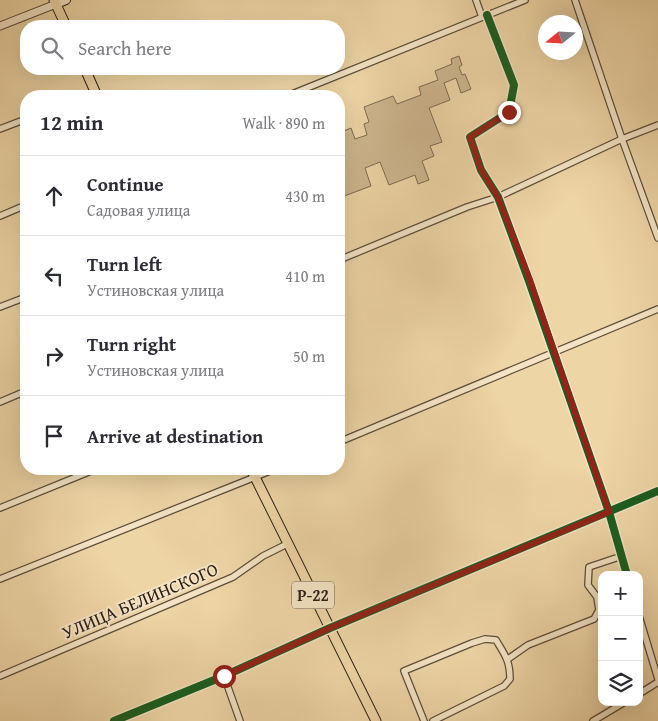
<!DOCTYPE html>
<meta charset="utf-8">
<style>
:root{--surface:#fff;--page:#f2f2f3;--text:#2b2b33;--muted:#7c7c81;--line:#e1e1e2}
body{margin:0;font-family:"Gentium Book Plus",serif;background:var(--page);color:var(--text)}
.controls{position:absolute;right:15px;bottom:15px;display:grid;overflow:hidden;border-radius:10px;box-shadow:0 5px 20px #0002}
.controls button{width:45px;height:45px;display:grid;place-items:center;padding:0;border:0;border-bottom:1px solid var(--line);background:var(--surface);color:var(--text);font:25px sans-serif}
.compass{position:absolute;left:538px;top:15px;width:45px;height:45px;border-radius:50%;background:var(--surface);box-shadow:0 5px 20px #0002;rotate:252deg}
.stop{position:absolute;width:15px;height:15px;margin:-11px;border:4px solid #8f2418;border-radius:50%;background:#fff}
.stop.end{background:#8f2418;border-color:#fff;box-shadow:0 1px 5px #0008}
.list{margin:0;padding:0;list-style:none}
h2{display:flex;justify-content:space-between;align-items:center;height:65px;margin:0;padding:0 20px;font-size:21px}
h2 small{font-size:16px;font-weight:400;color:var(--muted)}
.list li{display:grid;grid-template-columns:32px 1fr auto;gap:15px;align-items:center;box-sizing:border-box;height:80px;padding:0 20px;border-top:1px solid var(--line)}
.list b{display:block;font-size:19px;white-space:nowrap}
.list p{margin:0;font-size:16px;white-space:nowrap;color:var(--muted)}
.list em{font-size:16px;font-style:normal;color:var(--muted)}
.icon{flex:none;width:28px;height:28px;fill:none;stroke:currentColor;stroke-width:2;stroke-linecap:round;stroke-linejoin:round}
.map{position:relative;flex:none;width:658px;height:721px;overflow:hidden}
.search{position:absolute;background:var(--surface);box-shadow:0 5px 20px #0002;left:20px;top:20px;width:325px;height:55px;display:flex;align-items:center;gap:12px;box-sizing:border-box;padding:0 18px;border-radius:20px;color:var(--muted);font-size:19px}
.panel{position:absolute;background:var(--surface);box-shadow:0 5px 20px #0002;left:20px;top:90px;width:325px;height:385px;border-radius:20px}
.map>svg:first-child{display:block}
.garden{fill:#cdb68e;stroke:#7c6c52}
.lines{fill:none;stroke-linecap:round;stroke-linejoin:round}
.minor-casing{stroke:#5c4e3b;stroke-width:8}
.tertiary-casing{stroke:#5c4e3b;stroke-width:9}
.secondary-casing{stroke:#2c2117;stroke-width:10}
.trunk-casing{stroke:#2c2117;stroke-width:11}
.minor{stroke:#f4e4c5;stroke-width:5.5}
.tertiary{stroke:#f4e4c5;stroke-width:7}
.secondary{stroke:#f4e4c5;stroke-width:8}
.trunk{stroke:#eed5a6;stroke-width:9}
.cycleway-casing{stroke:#f4e4c5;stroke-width:11}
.cycleway{stroke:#1b5e20;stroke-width:8}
.route{stroke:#8f2418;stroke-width:6}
.labels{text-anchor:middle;stroke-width:4;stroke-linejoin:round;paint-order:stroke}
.shield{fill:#f4e4c5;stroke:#685c4b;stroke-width:1}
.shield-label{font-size:16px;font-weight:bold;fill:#2c2117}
.street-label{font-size:18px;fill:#2c2117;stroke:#f4e4c5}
</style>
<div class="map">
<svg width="658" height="721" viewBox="0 0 658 721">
<rect width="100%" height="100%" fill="#eed5a6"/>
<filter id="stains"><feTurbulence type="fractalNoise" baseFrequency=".004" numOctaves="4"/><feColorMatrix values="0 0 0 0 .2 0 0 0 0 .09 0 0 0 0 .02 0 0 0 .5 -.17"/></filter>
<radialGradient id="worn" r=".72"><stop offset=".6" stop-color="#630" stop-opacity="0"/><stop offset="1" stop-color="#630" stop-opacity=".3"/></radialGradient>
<path class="garden" d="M459 56 462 65 459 67 462 75 465 74 471 89 461 93 456 78 444 83 450 100 429 108 442 142 430 146 434 156 422 161 429 180 418 184 415 175 389 185 380 162 365 168 371 186 339 198V133L351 128 355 139 367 135 364 124 369 122 364 107 393 96 397 104 421 95 419 87 438 80 435 71 452 64 451 59Z"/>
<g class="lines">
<defs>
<g id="minor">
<path d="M476 0 482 17"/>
<path d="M575 0 622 139 658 238"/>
<path d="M487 15 514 85 509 112 470 137 481 170 498 197 529 281 609 512 627 575"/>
<path d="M287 96 525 0"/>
<path d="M0 129 26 119"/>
<path d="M0 216 26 205"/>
<path d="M339 260 467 207 498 197 622 139 658 125"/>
<path d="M0 307 26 297"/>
<path d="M0 402 26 391"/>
<path d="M339 442 658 309"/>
<path d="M0 508 96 469"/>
<path d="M0 579 275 469"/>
<path d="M639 616 658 679"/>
<path d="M508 659 528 645 594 619 599 610 597 597 588 585 589 567 622 556"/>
<path d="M0 676 233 577 263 556 287 544"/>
<path d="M224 676 240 721"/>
<path d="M639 694 658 682"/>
<path d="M114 721 224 676 330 628 658 491"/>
<path d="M424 721 404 671 472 643 485 639 496 640C505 655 510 661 510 679L504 686 433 721"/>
<path d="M593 721 625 702"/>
</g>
<path id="tertiary" d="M0 26 56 4"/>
<path id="secondary" d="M56 4 66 0"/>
<g id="trunk">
<path d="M54 0 66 26"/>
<path d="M85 69 97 96"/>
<path d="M251 469 376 721"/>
</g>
</defs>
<use href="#minor" class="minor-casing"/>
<use href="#tertiary" class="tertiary-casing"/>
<use href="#secondary" class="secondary-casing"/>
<use href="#trunk" class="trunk-casing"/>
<use href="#minor" class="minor"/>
<use href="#tertiary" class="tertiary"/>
<use href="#secondary" class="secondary"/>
<use href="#trunk" class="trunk"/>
<defs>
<g id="cycleway">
<path d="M487 15 514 85 509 112 470 137 481 170 498 197 529 281 609 512 627 575"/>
<path d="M114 721 224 676 330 628 658 491"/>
</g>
</defs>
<use href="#cycleway" class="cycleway-casing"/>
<use href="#cycleway" class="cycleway"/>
</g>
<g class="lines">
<path class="route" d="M224 676 330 628 609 512 530 280 498 197 481 170 470 137 509 112"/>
</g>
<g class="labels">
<rect class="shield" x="292" y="581.5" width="42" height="27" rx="4"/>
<g class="shield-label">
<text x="313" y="601">Р-22</text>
</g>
<g class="street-label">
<text transform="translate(140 601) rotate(-23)" y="6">УЛИЦА БЕЛИНСКОГО</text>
</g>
</g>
<rect width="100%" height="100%" filter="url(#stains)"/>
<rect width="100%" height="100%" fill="url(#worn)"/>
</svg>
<div class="controls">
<button>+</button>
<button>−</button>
<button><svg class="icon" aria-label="layers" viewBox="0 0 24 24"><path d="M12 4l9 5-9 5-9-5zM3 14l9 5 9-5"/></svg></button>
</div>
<svg class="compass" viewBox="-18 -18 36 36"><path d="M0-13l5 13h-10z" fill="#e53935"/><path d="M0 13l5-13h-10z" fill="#7c7c81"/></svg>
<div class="stop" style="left:224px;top:676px"></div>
<div class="stop end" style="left:509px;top:112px"></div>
<div class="search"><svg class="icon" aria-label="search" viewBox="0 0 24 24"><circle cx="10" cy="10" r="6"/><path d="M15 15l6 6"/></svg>Search here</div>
<section class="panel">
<h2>12 min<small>Walk · 890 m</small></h2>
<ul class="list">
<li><svg class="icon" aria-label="ahead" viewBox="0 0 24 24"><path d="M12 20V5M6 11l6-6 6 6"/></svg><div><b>Continue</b><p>Садовая улица</p></div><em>430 m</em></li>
<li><svg class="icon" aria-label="left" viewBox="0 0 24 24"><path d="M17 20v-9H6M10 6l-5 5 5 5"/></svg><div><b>Turn left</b><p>Устиновская улица</p></div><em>410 m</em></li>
<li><svg class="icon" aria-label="right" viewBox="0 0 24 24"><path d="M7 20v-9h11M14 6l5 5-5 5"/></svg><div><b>Turn right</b><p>Устиновская улица</p></div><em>50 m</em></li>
<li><svg class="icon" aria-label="arrive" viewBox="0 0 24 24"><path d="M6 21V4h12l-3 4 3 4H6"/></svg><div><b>Arrive at destination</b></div></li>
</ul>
</section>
</div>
